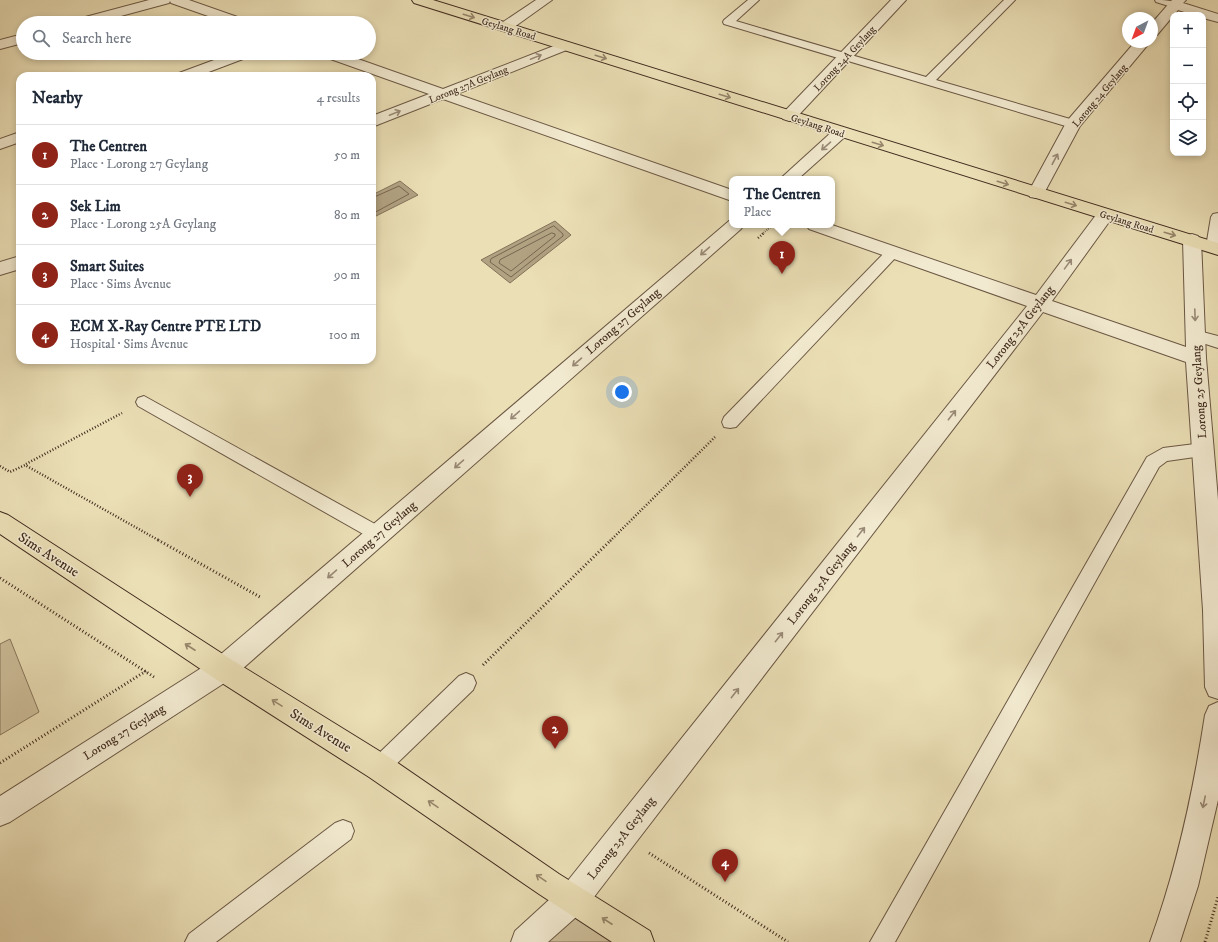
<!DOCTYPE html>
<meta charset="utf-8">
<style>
:root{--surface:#fff;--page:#f6f6f7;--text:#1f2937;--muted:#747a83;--line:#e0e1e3;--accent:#8f2418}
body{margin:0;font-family:"IM FELL DW Pica",serif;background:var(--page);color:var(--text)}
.controls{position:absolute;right:12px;top:12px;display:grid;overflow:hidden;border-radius:8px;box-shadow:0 2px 6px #0003}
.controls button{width:36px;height:36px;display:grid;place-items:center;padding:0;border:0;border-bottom:1px solid var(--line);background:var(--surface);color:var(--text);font:20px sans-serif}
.compass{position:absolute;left:1122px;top:12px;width:36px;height:36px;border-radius:50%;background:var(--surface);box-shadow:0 2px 6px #0003;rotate:221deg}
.you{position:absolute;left:622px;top:392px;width:14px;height:14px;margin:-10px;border:3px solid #fff;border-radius:50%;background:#1a73e8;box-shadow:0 0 0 6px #1a73e833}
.badge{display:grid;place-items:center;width:26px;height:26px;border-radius:50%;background:var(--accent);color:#fff;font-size:13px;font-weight:700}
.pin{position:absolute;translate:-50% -33px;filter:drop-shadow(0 1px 2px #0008)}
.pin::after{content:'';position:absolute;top:21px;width:14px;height:12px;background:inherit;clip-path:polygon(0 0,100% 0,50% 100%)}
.popup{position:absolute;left:729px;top:176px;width:106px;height:52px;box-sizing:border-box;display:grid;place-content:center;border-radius:8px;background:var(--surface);filter:drop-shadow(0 1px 3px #0005);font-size:13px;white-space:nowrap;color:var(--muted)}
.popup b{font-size:15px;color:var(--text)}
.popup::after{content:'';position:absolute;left:50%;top:100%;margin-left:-8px;border:8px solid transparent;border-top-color:var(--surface)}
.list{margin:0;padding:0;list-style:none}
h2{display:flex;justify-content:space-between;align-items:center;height:52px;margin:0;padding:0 16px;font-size:17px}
h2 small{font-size:13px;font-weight:400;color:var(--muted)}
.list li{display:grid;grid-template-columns:26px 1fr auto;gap:12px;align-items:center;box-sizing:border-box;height:60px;padding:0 16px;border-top:1px solid var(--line)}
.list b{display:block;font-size:15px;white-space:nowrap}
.list p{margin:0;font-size:13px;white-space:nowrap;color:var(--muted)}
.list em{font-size:13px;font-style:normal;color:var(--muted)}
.icon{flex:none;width:22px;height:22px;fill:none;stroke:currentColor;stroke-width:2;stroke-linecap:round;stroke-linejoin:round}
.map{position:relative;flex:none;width:1218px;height:942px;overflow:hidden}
.search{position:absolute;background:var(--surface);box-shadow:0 2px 6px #0003;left:16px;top:16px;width:360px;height:44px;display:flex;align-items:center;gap:10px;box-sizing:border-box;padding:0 14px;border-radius:22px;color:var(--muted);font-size:15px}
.panel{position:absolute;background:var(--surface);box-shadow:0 2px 6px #0003;left:16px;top:72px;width:360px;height:292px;border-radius:12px}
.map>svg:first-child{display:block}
.green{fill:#cec09c;stroke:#87765d}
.water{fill:#b1a282;stroke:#84725a}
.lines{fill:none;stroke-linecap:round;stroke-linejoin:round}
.shore{stroke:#786650;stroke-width:1}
.service-casing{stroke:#6b5844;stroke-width:2}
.minor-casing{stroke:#6b5844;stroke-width:2}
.primary-casing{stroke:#402b1e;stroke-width:2}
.path-far2{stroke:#402b1e;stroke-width:2;stroke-dasharray:0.5 1.5;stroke-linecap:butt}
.path-far1{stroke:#402b1e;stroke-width:2.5;stroke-dasharray:1 2;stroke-linecap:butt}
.path{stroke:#402b1e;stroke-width:3;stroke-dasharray:1 2.5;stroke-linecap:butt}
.service{fill:#f2ead0;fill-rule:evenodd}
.minor{fill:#f2ead0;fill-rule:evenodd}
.primary{fill:#ebdfb6;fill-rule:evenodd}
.oneway{stroke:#96856a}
.oneway2{stroke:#998a77}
.labels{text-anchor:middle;stroke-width:3;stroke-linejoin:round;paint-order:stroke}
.far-street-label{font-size:10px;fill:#402b1e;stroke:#f2ead0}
.street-label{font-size:12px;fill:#402b1e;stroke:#f2ead0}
.near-street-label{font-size:14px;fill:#402b1e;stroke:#f2ead0}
</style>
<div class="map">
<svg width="1218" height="942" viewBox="0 0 1218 942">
<rect width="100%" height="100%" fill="#ebdfb6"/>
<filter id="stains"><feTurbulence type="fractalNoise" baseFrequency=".005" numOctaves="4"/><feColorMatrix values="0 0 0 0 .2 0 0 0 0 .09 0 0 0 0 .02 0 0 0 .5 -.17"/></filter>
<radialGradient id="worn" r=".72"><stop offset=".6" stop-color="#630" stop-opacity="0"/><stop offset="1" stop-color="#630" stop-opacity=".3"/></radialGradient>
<g class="green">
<path d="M10 639 39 712 0 735V644Z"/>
<path d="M573 899 639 942H526Z"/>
</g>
<g class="water">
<path d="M400 181 418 195 372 218V195Z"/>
<path d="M555 221 571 235 510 283 481 260Z"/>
</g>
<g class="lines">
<g class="shore">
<path d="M372 198 399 186 409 194 372 214"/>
<path d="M554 226 563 234V236L511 277 490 262 491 259Z"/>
<path d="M552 233 555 234V236L511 271 499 263 500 260Z"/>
</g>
<defs>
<g id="service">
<path d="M748 0H759L736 21 926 77 1004 0H1015L936 80 1077 121 1079 124 1077 127H1069L724 24 723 22 724 20Z"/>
<path d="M1155 0C1163 0 1174 0 1180 5L1175 8 1156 2Z"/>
<path d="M1218 213V250L1213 252 1208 250 1206 247 1211 217 1213 214Z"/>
<path d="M893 247 898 249 900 252 898 255 736 427 730 428 724 427 722 422 724 417 888 249Z"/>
<path d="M1195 330 1218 336V348L1190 339 1187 335 1190 331Z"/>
<path d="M144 396 384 529 387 534 384 539 378 542 372 539 138 406 136 402 138 398Z"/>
<path d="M1203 443 1209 445 1211 450 1209 455 1167 461 1159 467 895 942H870L1147 457 1163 448Z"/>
<path d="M466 673 473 676 476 683 473 690 386 774 379 778 372 774 368 767 372 760 459 676Z"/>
<path d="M343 820 351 823 354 831 351 839 216 942H185L189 934 335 823Z"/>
</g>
<g id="minor">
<path d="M149 0H189L246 20 248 23H228L171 3 170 1 169 3 95 23H72L74 20Z"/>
<path d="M536 0H552L510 30 505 31 500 30 498 27 500 24Z"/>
<path d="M891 0H906L795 119 789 121 783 119 781 116 783 113Z"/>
<path d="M1172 0H1186L1183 3 1218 14V22L1203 18V15H1194L1178 10 1157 35 1152 36V23Z"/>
<path d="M23 34V43L0 49V40Z"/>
<path d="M564 42 569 43 571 46 569 49 457 94 732 190V201L443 99 372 127V116L429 94 322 56 320 53H341L443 89Z"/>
<path d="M1135 42H1150L1080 126 1042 197 1036 198 1030 197 1028 193 1067 121Z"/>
<path d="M233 53H253L251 56 198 76H177L179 73Z"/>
<path d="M841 127 847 129 849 132 847 135 798 179H780L835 129Z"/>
<path d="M20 132V142L0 149V139Z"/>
<path d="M1105 209 1111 211 1114 215 1052 301 1186 347 1183 240 1186 236 1192 234 1198 236 1201 240 1206 358 1218 500V699L1209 696 1205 687 1203 610 1186 362 1043 312 584 910 548 942H511L515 931 562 888 1027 306 809 229 806 225H832L1036 295 1099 211Z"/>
<path d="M732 220V225H744L741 229 232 678 10 822 0 826V796L214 660 729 221Z"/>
<path d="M20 256V269L0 275V262Z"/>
<path d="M1218 702V800L1198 886 1180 942H1150C1177 868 1193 793 1205 715L1209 706Z"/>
</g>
<g id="primary">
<path d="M412 0H433L1218 243V255L414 3Z"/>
<path d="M0 512 8 515 232 660 389 757 559 874 650 931 654 942H612L539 894 369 777 214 678 0 534Z"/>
</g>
</defs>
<use href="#service" class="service-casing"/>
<use href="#minor" class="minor-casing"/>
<use href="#primary" class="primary-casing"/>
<path class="path-far2" d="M762 234 773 225"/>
<g class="path-far1">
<path d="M758 238 764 233"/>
<path d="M26 464 122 413"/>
<path d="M0 466 10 472 25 465 160 541"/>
<path d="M610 541 715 437"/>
</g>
<g class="path">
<path d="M158 540 260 597"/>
<path d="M0 578 154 677"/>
<path d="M483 665 611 540"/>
<path d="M0 763 146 671"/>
<path d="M649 853 788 942"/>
<path d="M1205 942 1218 897"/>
</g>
<use href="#service" class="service"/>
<use href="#minor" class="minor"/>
<use href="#primary" class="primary"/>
</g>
<defs><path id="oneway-shaft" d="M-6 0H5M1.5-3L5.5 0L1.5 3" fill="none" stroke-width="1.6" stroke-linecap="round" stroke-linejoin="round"/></defs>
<g class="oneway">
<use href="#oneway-shaft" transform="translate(469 16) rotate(17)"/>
<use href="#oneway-shaft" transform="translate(601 57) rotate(17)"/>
<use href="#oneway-shaft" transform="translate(725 96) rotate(17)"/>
<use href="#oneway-shaft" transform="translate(878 144) rotate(17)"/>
<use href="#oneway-shaft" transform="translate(1003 183) rotate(17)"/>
<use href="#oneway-shaft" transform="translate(1071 204) rotate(17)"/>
<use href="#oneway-shaft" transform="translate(1170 234) rotate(16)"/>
<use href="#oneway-shaft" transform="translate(190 647) rotate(-147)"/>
<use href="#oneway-shaft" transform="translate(277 703) rotate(-148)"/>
<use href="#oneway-shaft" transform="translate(433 804) rotate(-146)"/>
<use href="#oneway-shaft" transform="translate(541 878) rotate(-146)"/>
<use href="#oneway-shaft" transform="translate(607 921) rotate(-147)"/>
</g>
<g class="oneway2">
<use href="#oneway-shaft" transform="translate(536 57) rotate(-22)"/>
<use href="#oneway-shaft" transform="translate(395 113) rotate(-22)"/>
<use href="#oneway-shaft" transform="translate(826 146) rotate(139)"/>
<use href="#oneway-shaft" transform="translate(1055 159) rotate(-62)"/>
<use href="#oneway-shaft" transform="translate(705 251) rotate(139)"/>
<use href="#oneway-shaft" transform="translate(1068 264) rotate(-54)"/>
<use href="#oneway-shaft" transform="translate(1195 315) rotate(88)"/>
<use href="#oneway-shaft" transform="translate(577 362) rotate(139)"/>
<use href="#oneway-shaft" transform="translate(515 415) rotate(139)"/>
<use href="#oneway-shaft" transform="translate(952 415) rotate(-52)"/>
<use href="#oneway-shaft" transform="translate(459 464) rotate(139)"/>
<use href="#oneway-shaft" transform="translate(861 532) rotate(-52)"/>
<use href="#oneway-shaft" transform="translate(332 574) rotate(139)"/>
<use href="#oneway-shaft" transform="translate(779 637) rotate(-52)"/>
<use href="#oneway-shaft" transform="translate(735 693) rotate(-52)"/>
<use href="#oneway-shaft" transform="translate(1204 802) rotate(102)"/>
</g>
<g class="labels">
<g class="far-street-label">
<text transform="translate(509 28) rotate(17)" y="4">Geylang Road</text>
<text transform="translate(844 58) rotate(-47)" y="4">Lorong 24A Geylang</text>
<text transform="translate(468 84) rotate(-22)" y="4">Lorong 27A Geylang</text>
<text transform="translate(1099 95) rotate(-50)" y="4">Lorong 24 Geylang</text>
<text transform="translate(818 125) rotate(18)" y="4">Geylang Road</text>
<text transform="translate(1127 221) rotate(17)" y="4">Geylang Road</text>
</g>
<g class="street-label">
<text transform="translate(623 321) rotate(-41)" y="4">Lorong 27 Geylang</text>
<text transform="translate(1020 327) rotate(-52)" y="4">Lorong 25A Geylang</text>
<text transform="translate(1199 392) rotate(-94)" y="4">Lorong 25 Geylang</text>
<text transform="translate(379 534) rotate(-41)" y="4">Lorong 27 Geylang</text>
<text transform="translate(821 583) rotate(-52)" y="4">Lorong 25A Geylang</text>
<text transform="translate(124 732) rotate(-32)" y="4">Lorong 27 Geylang</text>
<text transform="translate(621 838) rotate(-52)" y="4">Lorong 25A Geylang</text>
</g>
<g class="near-street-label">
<text transform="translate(49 554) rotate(33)" y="5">Sims Avenue</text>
<text transform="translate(321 730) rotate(32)" y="5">Sims Avenue</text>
</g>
</g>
<rect width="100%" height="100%" filter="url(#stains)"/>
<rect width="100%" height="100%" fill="url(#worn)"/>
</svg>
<div class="controls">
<button>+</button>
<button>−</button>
<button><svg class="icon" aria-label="locate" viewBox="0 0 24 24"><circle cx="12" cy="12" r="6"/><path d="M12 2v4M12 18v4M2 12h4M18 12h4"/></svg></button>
<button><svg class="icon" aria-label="layers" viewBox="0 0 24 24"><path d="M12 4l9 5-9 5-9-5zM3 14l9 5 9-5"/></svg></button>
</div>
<svg class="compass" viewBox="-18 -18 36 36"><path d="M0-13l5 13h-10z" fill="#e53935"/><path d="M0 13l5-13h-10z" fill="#747a83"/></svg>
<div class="you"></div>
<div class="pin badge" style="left:782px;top:274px">1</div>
<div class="popup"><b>The Centren</b>Place</div>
<div class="pin badge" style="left:555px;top:749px">2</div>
<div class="pin badge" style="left:190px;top:497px">3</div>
<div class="pin badge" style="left:725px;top:882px">4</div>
<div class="search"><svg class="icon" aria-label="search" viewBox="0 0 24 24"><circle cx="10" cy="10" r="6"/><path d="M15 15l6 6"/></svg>Search here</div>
<section class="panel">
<h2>Nearby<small>4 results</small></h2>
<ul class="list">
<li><span class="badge">1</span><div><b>The Centren</b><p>Place · Lorong 27 Geylang</p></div><em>50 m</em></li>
<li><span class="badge">2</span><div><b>Sek Lim</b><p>Place · Lorong 25A Geylang</p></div><em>80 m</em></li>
<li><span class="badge">3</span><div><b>Smart Suites</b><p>Place · Sims Avenue</p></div><em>90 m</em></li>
<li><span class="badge">4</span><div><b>ECM X-Ray Centre PTE LTD</b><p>Hospital · Sims Avenue</p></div><em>100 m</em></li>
</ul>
</section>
</div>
